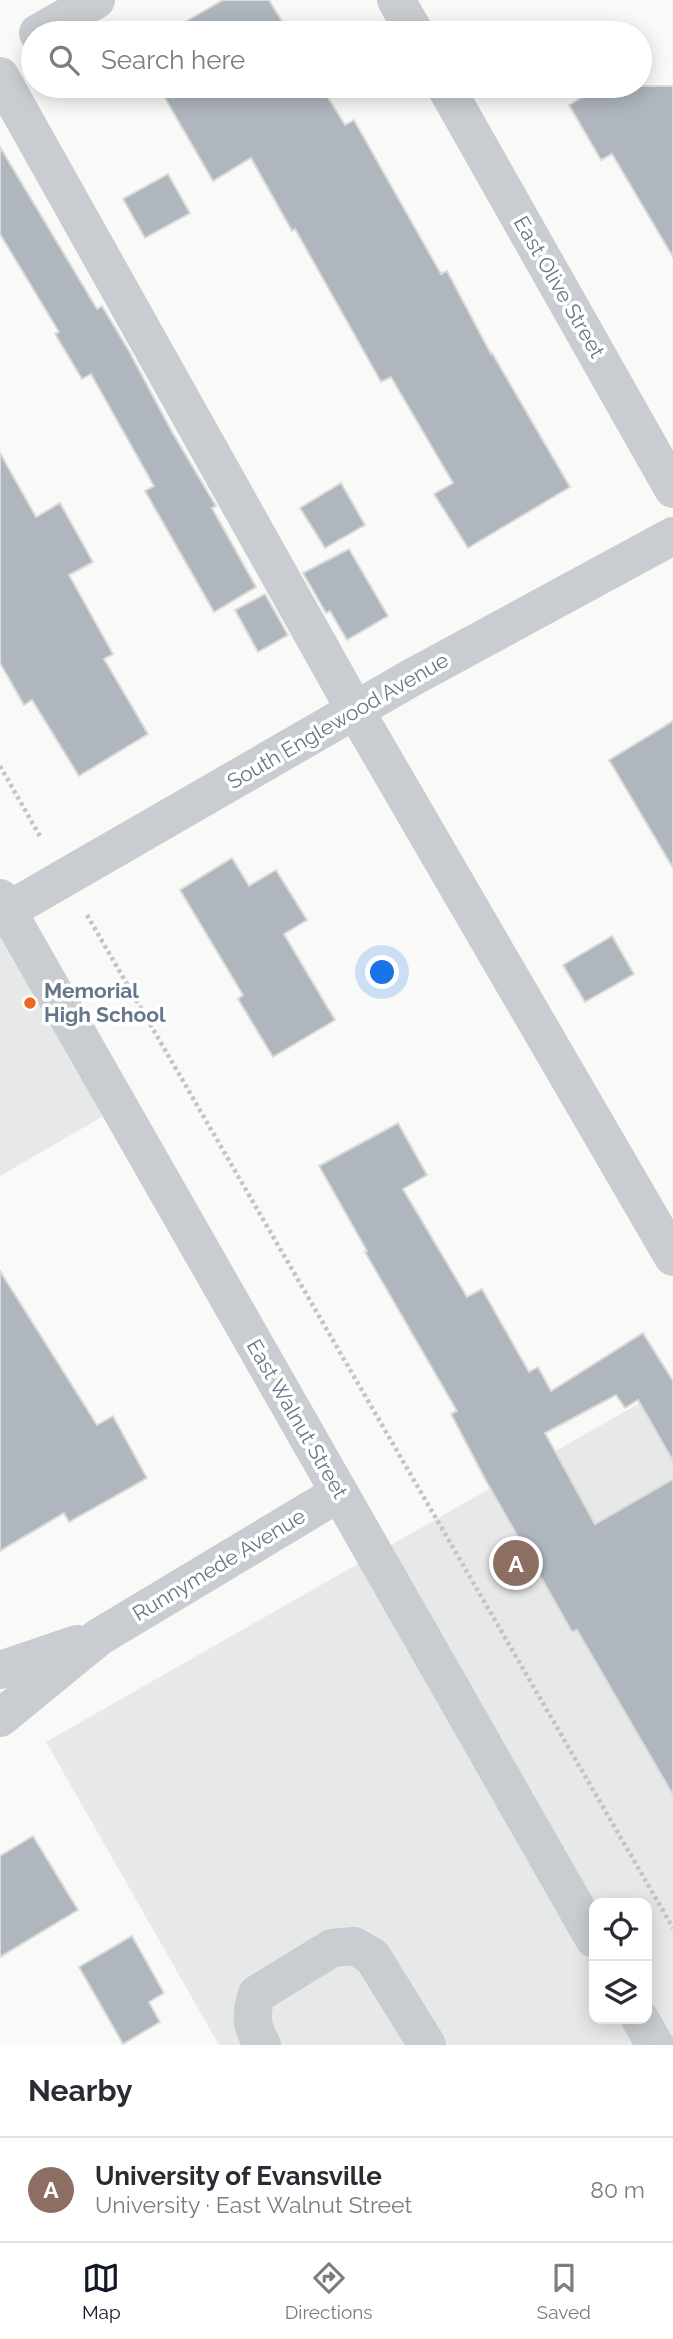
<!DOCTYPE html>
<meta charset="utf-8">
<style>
:root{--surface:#fff;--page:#f7f7f7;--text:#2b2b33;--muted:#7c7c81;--line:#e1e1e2;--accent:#111827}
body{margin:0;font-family:Raleway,sans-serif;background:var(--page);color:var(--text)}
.controls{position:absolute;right:21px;bottom:21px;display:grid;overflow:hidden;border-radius:14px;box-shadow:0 4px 18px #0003}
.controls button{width:63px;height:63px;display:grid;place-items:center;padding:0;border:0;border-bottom:2px solid var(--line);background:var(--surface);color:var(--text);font:35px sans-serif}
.you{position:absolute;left:383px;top:973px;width:24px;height:24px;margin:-18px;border:5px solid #fff;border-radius:50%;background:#1a73e8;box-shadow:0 0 0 10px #1a73e833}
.badge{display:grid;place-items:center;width:46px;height:46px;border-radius:50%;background:var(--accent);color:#fff;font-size:23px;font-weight:700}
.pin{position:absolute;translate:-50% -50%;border:4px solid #fff;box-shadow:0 2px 7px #0006}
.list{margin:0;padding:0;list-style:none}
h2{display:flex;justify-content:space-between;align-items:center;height:91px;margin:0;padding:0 28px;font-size:30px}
h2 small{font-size:23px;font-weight:400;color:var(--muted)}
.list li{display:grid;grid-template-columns:46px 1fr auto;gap:21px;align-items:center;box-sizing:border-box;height:105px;padding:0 28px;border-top:2px solid var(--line)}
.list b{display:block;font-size:26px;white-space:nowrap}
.list p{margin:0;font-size:23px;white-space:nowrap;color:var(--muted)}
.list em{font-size:23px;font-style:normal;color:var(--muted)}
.icon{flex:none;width:38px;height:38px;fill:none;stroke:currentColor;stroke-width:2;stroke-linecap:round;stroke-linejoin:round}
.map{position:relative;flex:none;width:673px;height:2045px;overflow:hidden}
.search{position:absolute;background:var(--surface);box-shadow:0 4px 18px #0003;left:21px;right:21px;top:21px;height:77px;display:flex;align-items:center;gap:18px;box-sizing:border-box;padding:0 24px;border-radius:38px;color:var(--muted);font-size:26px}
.sheet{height:196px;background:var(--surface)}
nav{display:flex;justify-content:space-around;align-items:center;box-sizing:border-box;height:98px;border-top:2px solid var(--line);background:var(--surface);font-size:19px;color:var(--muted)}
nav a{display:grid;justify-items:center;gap:4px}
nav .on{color:var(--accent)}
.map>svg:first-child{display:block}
.built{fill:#e7e8e8;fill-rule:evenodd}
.building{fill:#afb6be;stroke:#dbdbd9;stroke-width:2}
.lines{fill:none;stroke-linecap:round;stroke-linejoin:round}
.path{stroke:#c2c4c7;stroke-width:4.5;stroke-dasharray:3.5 3.5;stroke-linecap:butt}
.minor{stroke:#c9ccd0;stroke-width:38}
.poi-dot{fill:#ee6823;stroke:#fff;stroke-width:2.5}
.labels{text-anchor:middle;stroke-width:7;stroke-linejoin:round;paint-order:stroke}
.street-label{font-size:21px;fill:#66768a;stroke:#fff}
.poi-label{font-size:21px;font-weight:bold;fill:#66768a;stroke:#fff;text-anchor:start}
</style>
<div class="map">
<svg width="673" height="2045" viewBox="0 0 673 2045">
<rect width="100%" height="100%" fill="#f9f9f7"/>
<g class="built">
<path d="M0 899 119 1107 0 1176Z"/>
<path d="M673 1384V2045H219L46 1742ZM594 1903H647V2019H594Z"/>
</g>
<g class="building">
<path d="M223 0H269L289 33H166Z"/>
<path d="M158 86H321L345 125 354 120 441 274 447 271 491 354 492 353 570 487 468 548 434 494 453 483 391 377 381 382 295 229 292 231 251 158 213 181Z"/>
<path d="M601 86H673V257L612 154 601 160 569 105Z"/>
<path d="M0 147 97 309 102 306 129 351 172 432 216 506 212 508 256 587 214 612 145 491 154 486 91 374 82 379 55 334 59 332 0 234Z"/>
<path d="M168 174 190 213 145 238 123 199Z"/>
<path d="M0 453 36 517 60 503 93 562 69 575 113 654 104 659 148 734 79 776 32 700 24 705 0 663Z"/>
<path d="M341 483 365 525 325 548 300 508Z"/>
<path d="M349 549 388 616 347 640 330 611 326 613 303 573Z"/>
<path d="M265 594 288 635 258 652 235 610Z"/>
<path d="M673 721V868L609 760Z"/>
<path d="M232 858 249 886 276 870 307 920 284 934 335 1020 273 1057 238 999 243 995 180 890Z"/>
<path d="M612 936 634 974 585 1002 563 965Z"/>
<path d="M398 1123 427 1175 403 1189 467 1297 482 1289 529 1372 538 1367 551 1391 643 1333 673 1381V1461L638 1400 625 1408 616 1395 545 1433 595 1524 673 1479V1795L577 1630 572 1632 485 1479 451 1414 457 1411 365 1252 367 1251 319 1166Z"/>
<path d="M0 1271 97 1425 113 1416 147 1478 69 1522 64 1513 0 1551Z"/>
<path d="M33 1836 78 1910 0 1957V1856Z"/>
<path d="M132 1936 164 1993 149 2002 160 2022 123 2044 79 1967Z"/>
</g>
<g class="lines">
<g class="path">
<path d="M0 766 41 838"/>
<path d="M87 915 673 1928"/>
</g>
<g class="minor">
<path d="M396 0 415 33"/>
<path d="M38 33 96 0"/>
<path d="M0 76 355 710 673 1257"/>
<path d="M445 86 673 489"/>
<path d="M0 898 594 1939"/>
<path d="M7 911 411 678 673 536"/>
<path d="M0 1670 77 1644"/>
<path d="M0 1718 99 1637 339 1493"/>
<path d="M640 2019 655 2045"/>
<path d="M262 2045C251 2025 250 2015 257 1994L332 1948 354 1946 372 1956 427 2045"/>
</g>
</g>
<circle class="poi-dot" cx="30" cy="1003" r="7"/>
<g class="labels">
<g class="street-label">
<text transform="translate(559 287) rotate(60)" y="7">East Olive Street</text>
<text transform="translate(338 721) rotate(-30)" y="7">South Englewood Avenue</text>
<text transform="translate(297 1419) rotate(60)" y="7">East Walnut Street</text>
<text transform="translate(219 1565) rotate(-31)" y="7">Runnymede Avenue</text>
</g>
<g class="poi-label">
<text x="44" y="998">Memorial<tspan x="44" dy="24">High School</tspan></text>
</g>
</g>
</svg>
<div class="controls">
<button><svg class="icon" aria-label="locate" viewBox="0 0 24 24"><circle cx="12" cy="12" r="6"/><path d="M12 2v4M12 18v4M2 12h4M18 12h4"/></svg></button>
<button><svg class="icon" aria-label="layers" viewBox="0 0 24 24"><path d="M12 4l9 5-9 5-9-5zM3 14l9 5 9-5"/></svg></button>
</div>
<div class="you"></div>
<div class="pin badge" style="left:516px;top:1563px;background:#8d6e63">A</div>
<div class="search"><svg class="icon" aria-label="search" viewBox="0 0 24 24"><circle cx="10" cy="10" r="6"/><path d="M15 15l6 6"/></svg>Search here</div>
</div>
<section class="sheet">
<h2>Nearby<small></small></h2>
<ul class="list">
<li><span class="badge" style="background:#8d6e63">A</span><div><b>University of Evansville</b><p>University · East Walnut Street</p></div><em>80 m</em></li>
</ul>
</section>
<nav>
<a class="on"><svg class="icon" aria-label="map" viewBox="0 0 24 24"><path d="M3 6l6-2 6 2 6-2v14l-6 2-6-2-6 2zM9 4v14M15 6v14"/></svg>Map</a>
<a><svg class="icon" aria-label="directions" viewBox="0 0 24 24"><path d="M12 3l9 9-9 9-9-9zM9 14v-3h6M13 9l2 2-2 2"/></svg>Directions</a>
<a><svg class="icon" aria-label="saved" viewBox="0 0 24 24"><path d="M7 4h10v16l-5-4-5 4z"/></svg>Saved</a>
</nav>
